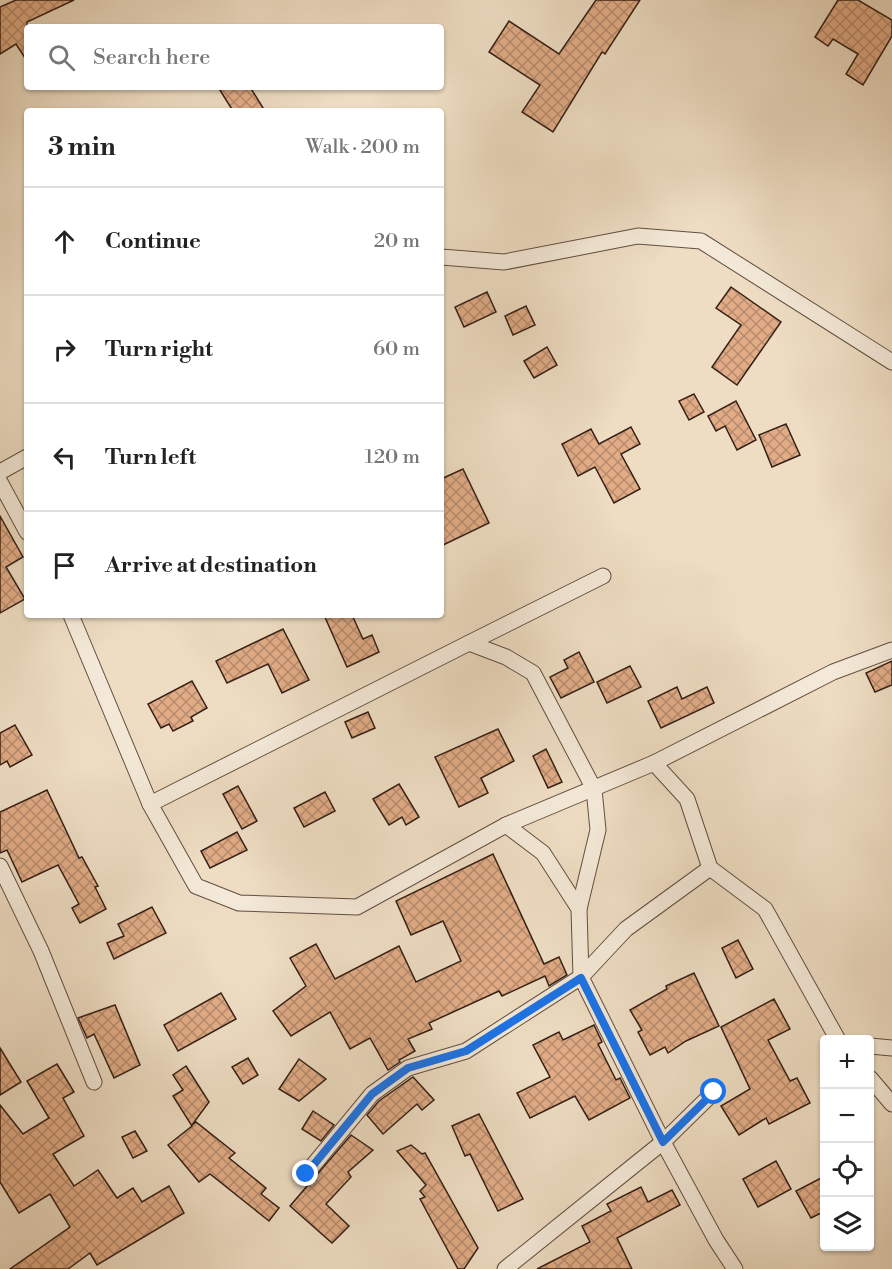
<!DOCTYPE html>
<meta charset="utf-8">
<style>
:root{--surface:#fff;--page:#f6f6f6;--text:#222;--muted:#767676;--line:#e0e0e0}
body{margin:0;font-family:"Libre Bodoni",serif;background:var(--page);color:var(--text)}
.controls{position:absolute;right:18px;bottom:18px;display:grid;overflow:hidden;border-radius:6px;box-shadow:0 2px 4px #0004}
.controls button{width:54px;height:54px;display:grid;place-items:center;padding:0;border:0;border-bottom:2px solid var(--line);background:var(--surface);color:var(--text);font:30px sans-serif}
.stop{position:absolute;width:18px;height:18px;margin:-14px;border:4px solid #1a73e8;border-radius:50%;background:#fff}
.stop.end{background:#1a73e8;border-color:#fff;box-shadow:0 2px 6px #0008}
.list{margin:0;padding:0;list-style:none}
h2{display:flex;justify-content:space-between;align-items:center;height:78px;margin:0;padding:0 24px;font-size:26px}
h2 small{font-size:20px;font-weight:400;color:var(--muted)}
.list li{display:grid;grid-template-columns:39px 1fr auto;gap:18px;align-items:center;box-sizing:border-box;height:108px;padding:0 24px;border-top:2px solid var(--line)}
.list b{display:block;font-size:22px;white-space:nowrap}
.list em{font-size:20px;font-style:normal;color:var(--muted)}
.icon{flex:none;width:33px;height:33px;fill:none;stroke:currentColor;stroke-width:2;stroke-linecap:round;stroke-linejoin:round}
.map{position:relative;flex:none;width:892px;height:1269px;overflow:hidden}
.search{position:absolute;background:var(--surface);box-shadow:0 2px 4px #0004;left:24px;top:24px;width:420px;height:66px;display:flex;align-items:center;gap:15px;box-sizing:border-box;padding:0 21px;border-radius:6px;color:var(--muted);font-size:22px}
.panel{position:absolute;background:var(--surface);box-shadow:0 2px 4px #0004;left:24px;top:108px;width:420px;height:510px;border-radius:6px}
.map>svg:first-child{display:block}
.building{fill:url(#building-cross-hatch);stroke:#341f16;stroke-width:1.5}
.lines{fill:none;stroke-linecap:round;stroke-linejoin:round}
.minor-casing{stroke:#624e41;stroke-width:17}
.minor{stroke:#f4e9d8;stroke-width:15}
.route{stroke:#1a73e8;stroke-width:8}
</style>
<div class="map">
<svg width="892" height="1269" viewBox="0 0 892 1269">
<defs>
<pattern id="building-cross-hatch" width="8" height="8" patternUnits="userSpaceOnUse" patternTransform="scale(1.5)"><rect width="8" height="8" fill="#e1ac86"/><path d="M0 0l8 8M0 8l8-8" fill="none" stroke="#b78b6d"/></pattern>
</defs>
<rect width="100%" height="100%" fill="#eeddc3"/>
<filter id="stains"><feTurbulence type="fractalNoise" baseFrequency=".00333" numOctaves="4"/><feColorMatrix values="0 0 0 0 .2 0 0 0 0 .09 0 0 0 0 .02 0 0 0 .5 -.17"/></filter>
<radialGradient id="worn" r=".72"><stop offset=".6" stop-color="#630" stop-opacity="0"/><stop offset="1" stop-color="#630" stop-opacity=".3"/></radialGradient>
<g class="building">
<path d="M16 0H74L27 22V61L16 44 0 54V7Z"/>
<path d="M596 0H640L605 54 602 52 553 132 522 112 540 85 489 52 509 21 559 54Z"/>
<path d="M838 0H858L892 20V36L863 85 846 74 858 54 833 39 828 46 815 37Z"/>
<path d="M218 87H250L265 111H233Z"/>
<path d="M731 287 781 322 737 385 712 367 741 325 716 308Z"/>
<path d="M487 292 496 312 464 327 455 307Z"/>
<path d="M526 306 535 325 513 335 505 316Z"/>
<path d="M547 347 557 365 534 378 524 361Z"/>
<path d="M694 394 704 412 689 420 679 401Z"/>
<path d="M736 401 756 440 737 450 725 426 716 431 708 416Z"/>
<path d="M786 424 800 455 772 467 759 435Z"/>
<path d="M631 427 640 444 621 454 640 489 614 503 595 467 578 476 562 444 591 429 599 444Z"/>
<path d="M463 469 489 523 441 546V479Z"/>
<path d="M0 516 23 557 6 567 25 599 0 613Z"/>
<path d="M324 615H352L363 639 372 635 379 652 347 667Z"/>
<path d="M283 629 309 680 282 693 268 664 227 683 216 661Z"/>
<path d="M579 652 594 682 561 698 550 677 568 668 564 660Z"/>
<path d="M892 661V685L875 692 866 673Z"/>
<path d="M630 666 641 687 607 703 597 682Z"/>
<path d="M192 681 207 708 191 717 193 721 173 731 169 724 161 728 148 704Z"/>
<path d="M677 687 682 699 707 687 714 703 661 728 648 701Z"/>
<path d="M368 712 375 728 352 738 345 722Z"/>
<path d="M15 725 32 755 10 767 7 761 0 765V733Z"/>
<path d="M498 729 514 761 481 778 488 793 459 807 435 757Z"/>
<path d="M546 749 562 782 548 788 533 756Z"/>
<path d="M399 784 419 817 406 825 402 817 389 825 373 799Z"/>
<path d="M238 786 257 821 242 829 223 794Z"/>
<path d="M47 790 79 858 82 857 98 886 95 887 106 909 80 923 72 908 79 904 58 865 22 882 7 850 0 853V812Z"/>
<path d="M325 792 335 811 304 827 294 808Z"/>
<path d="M237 832 247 850 210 868 201 851Z"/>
<path d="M493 854 544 964 559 957 567 975 549 986 545 976 502 996 499 991 429 1023 432 1029 408 1039 415 1051 399 1060 400 1062 388 1070 370 1038 350 1049 330 1012 291 1036 273 1011 306 986 290 958 316 944 335 979 399 946 416 982 461 961 443 921 411 935 396 901Z"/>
<path d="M152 907 166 933 114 959 107 943 124 936 118 924Z"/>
<path d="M738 940 753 969 736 978 722 948Z"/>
<path d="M694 973 719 1026 686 1041 668 1053 665 1047 650 1055 638 1032 642 1030 630 1010 667 989 666 986Z"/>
<path d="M221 993 236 1019 178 1051 164 1025Z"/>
<path d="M774 999 790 1029 768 1040 790 1081 797 1078 810 1103 769 1124 766 1118 739 1135 721 1106 750 1089 721 1027Z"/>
<path d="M115 1005 140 1065 114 1078 94 1034 87 1038 78 1018Z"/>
<path d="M594 1025 602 1042 598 1044 616 1080 620 1078 630 1098 589 1120 575 1096 530 1118 517 1093 550 1077 533 1045 559 1032 563 1040Z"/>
<path d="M0 1048 21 1082 0 1095Z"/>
<path d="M248 1058 258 1075 243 1084 232 1067Z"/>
<path d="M299 1059 326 1079 299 1101 279 1089Z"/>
<path d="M57 1064 74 1092 63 1098 84 1136 53 1154 74 1186 98 1170 117 1198 133 1188 142 1202 169 1186 184 1213 97 1265 90 1253 68 1269H10L70 1227 50 1194 19 1213 0 1182V1105L23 1134 49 1118 27 1081Z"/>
<path d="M186 1066 209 1102 192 1125 196 1122 235 1153 229 1158 266 1188 261 1194 279 1208 269 1221 210 1174 199 1182 168 1145 192 1126 173 1096 183 1090 173 1075Z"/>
<path d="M413 1077 434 1100 422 1110 417 1104 383 1134 367 1115 379 1101Z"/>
<path d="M313 1111 334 1125 321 1141 302 1129Z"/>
<path d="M479 1114 523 1199 498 1211 470 1154 465 1156 452 1126Z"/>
<path d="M135 1131 147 1151 133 1158 122 1137Z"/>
<path d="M351 1135 373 1150 348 1172 351 1177 326 1204 349 1226 332 1243 290 1206Z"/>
<path d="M411 1145 422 1154 425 1153 478 1248 464 1269H458L420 1199 425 1197 420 1191 426 1185 397 1151Z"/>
<path d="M776 1161 791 1189 758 1207 743 1179Z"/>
<path d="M825 1176V1211L811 1218 796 1191Z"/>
<path d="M641 1187 648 1202 672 1190 680 1205 617 1238 632 1269H537L590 1242 582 1226 611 1211 607 1204Z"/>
</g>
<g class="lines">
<defs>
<g id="minor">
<path d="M441 257 504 262 638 236 701 241 892 362"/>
<path d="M0 472 27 457"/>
<path d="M0 482 27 532"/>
<path d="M71 615 150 804 196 886 239 903 357 907 506 825 654 763 833 672 892 650"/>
<path d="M469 643 603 576"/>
<path d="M654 763 687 799 710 868 765 909 838 1040"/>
<path d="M150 804 469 643 506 657 533 673 594 789 598 830 579 909"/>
<path d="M506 825 543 853 579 909 581 977 663 1142 716 1240 735 1269"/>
<path d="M0 866 41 951 94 1082"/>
<path d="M870 1046 892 1048"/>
<path d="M870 1078 892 1104"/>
<path d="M306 1174 372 1094 408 1068 466 1051 581 977 626 929 710 868"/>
<path d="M505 1269 663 1142 714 1092"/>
</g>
</defs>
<use href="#minor" class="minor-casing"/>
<use href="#minor" class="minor"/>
</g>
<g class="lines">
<path class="route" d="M306 1174 372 1094 408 1068 466 1051 581 978 663 1142 714 1092"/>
</g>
<rect width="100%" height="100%" filter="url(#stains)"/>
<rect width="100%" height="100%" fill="url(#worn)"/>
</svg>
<div class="controls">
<button>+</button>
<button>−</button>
<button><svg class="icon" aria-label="locate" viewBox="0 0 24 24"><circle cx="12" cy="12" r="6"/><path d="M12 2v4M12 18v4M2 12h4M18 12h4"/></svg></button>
<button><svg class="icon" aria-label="layers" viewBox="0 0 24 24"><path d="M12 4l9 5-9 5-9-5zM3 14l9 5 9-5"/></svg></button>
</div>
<div class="stop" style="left:714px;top:1092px"></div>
<div class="stop end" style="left:306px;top:1174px"></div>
<div class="search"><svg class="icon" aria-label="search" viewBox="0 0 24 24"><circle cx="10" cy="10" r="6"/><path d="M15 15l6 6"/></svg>Search here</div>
<section class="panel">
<h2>3 min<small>Walk · 200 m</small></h2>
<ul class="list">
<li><svg class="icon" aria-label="ahead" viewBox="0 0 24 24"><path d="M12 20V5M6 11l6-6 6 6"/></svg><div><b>Continue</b></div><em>20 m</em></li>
<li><svg class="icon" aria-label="right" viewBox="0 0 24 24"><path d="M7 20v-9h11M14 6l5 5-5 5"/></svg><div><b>Turn right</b></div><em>60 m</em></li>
<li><svg class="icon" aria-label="left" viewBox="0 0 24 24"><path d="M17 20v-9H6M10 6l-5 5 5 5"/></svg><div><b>Turn left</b></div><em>120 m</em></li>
<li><svg class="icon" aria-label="arrive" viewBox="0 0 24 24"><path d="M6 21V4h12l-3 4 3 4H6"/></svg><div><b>Arrive at destination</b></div></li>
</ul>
</section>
</div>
